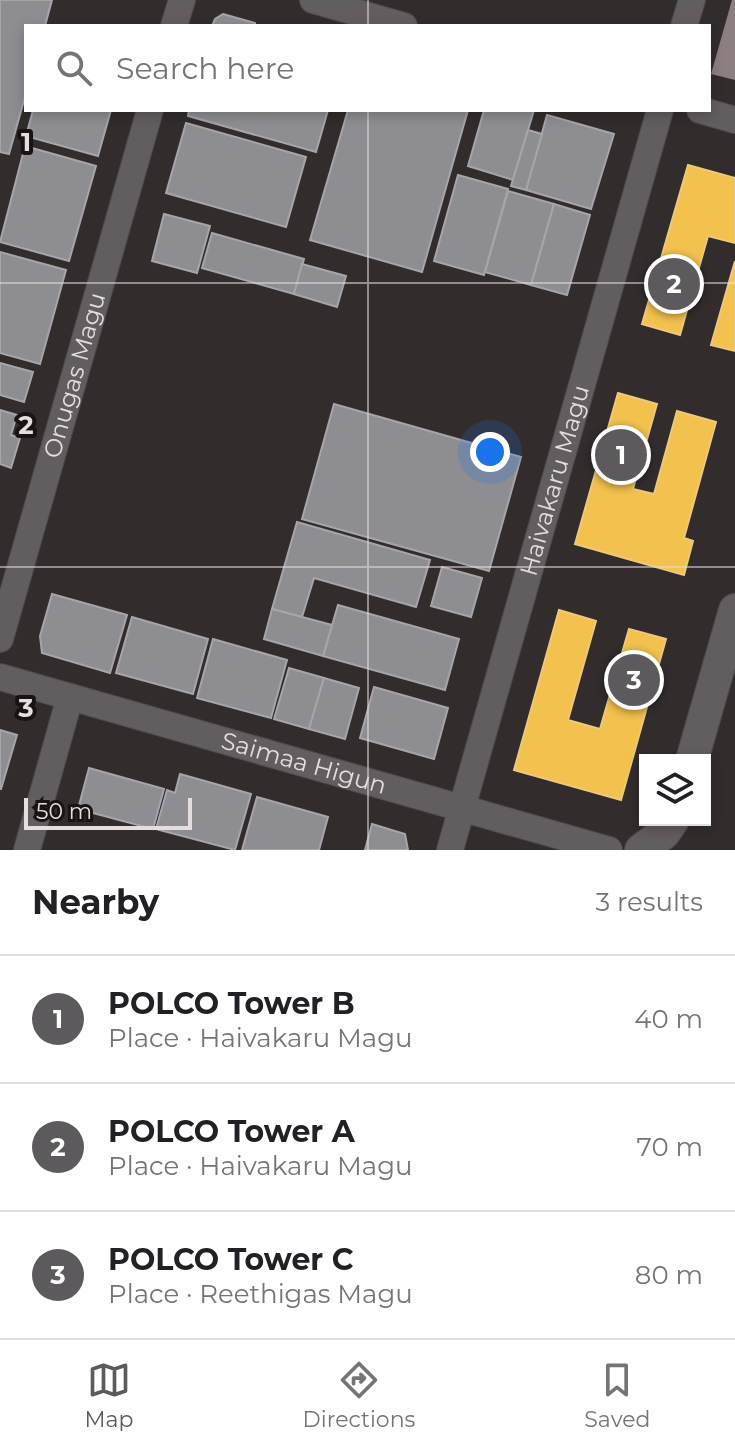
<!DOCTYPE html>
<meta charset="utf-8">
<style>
:root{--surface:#fff;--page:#f6f6f6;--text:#202124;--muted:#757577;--line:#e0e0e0;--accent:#5c5a5c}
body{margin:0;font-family:Montserrat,sans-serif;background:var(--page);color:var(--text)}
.controls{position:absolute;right:24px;bottom:24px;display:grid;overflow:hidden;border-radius:0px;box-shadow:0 4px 12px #0003}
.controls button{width:72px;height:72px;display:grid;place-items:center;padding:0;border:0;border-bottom:2px solid var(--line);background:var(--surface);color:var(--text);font:40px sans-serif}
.scale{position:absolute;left:24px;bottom:20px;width:168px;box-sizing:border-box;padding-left:8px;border:4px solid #e5ddde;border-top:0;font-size:22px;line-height:28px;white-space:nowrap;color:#e5ddde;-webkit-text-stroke:6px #191414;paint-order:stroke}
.you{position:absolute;left:490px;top:452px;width:28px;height:28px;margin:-20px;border:6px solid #fff;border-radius:50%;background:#1a73e8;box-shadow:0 0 0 12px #1a73e833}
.badge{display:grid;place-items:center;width:52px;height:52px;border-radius:50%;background:var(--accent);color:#fff;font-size:26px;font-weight:700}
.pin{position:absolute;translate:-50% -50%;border:4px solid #fff;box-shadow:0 2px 8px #0006}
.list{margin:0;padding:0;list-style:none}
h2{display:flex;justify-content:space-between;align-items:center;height:104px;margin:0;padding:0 32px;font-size:34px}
h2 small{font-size:26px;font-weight:400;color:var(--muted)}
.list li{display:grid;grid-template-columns:52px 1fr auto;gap:24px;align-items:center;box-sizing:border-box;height:128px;padding:0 32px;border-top:2px solid var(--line)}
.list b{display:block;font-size:30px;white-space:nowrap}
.list p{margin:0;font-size:26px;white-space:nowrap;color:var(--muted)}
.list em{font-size:26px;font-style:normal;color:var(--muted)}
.icon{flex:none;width:44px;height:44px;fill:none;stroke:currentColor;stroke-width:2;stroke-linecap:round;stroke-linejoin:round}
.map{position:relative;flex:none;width:735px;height:850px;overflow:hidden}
.search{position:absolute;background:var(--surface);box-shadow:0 4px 12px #0003;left:24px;right:24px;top:24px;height:88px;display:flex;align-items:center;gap:20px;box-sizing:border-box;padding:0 28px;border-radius:0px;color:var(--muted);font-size:30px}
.sheet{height:488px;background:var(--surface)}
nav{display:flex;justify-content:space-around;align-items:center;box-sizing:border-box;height:112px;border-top:2px solid var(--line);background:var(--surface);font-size:22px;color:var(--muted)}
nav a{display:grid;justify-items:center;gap:4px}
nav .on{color:var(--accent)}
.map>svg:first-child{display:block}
.homes{fill:#f2c14e;stroke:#eec979;stroke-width:2}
.industry{fill:#8d8d92;stroke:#a7a5a9;stroke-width:2}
.building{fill:#8d7e80}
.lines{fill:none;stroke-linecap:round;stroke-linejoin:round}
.minor-casing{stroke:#4e494a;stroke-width:28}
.tertiary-casing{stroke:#4e494a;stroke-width:34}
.minor{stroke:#625d5e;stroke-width:26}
.tertiary{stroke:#625d5e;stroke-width:32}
.grid{fill:none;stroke:#e5ddde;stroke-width:2;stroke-opacity:0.55}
.labels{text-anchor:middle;stroke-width:8;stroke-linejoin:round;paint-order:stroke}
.street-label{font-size:24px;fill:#e5ddde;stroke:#191414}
.grid-label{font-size:26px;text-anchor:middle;font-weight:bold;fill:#e5ddde;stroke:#191414;stroke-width:8;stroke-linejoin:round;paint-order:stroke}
</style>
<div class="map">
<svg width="735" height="850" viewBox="0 0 735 850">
<rect width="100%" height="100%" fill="#322c2d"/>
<g class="homes">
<path d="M688 165 735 178V243L708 236 680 335 642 324Z"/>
<path d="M735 261V351L711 345Z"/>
<path d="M618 393 657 404 633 489 654 494 677 411 716 422 684 538 693 541 684 575 575 544Z"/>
<path d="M559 610 596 621 568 720 600 729 629 629 666 639 621 800 514 770Z"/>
</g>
<g class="industry">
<path d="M0 0H52L45 26H26V93L9 154 0 152Z"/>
<path d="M223 14 255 23V26H212L215 19Z"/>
<path d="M33 110H111L98 156 26 136Z"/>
<path d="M189 110H328L316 152 188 116Z"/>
<path d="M348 110H468L422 272 310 240Z"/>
<path d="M484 110H534L513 180 468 166Z"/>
<path d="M547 115 614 134 591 209 526 190Z"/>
<path d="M186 123 306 157 286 227 166 193Z"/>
<path d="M528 130 542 134 526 190 511 186Z"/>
<path d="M25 146 96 166 69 261 0 242Z"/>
<path d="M458 175 508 189 484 275 434 261Z"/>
<path d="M508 191 554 204 531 285 485 272Z"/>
<path d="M554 204 590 215 567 295 531 285Z"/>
<path d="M164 214 210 226 197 273 152 261Z"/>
<path d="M212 233 304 259 294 294 202 268Z"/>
<path d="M0 252 66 270 40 364 0 353Z"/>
<path d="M302 264 346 276 337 307 294 294Z"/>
<path d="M0 363 33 372 24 402 0 395Z"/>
<path d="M334 404 521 457 489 571 302 519Z"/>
<path d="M0 410 17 415 11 435 20 438 11 468 0 464Z"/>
<path d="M297 522 430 560 416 607 314 578 302 617 272 609Z"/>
<path d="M442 567 482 578 471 617 431 606Z"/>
<path d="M52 594 127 615 110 673 42 653 40 636Z"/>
<path d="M338 605 459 639 445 690 323 656Z"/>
<path d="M272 609 332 625 323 656 264 639Z"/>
<path d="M132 617 208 639 193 694 116 673Z"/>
<path d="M213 639 287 660 271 718 197 698Z"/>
<path d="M289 668 324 678 309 729 274 719Z"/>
<path d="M324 678 359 688 345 739 309 729Z"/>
<path d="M374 687 448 708 434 759 360 738Z"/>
<path d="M0 730 17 735 1 789H0Z"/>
<path d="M89 768 164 789 153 829 78 809Z"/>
<path d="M180 774 251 794 235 850 156 829 167 790 175 793Z"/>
<path d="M257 797 328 817 319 850H242Z"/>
<path d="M372 824 405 834 408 850H365Z"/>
</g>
<path class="building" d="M732 0H735V80L711 74Z"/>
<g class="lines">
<defs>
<g id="minor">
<path d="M313 0 404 26"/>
<path d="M174 26 182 0"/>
<path d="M684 26 692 0"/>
<path d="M700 110 735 120"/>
<path id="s1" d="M0 639 150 110"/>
<path id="s2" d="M0 677 609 850"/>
<path d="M27 850 70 697"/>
<path id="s3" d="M450 850 660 110"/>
</g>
<g id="tertiary">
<path d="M692 760 735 610"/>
<path d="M641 850 664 833 673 820"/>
</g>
</defs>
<use href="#minor" class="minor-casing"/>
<use href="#tertiary" class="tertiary-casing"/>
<use href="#minor" class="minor"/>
<use href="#tertiary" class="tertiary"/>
</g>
<path class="grid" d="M368 0V26M368 110V850M0 283H735M0 567H735"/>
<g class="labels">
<g class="street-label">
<text dy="8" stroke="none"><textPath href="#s1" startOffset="274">Onugas Magu</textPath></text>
<text dy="8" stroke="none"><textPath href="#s3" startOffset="384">Haivakaru Magu</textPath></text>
<text dy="8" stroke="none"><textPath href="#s2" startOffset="316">Saimaa Higun</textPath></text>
</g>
</g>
<g class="grid-label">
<text x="26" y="151">1</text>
<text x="26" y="434">2</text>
<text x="26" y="717">3</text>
</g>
</svg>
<div class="controls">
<button><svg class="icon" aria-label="layers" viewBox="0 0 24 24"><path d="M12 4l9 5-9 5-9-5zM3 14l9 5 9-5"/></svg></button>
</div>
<div class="scale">50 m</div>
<div class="you"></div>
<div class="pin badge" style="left:621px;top:455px">1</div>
<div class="pin badge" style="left:674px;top:284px">2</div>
<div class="pin badge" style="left:634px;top:680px">3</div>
<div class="search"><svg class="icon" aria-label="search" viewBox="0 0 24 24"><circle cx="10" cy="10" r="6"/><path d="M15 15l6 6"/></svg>Search here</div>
</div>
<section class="sheet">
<h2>Nearby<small>3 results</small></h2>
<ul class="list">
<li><span class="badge">1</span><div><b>POLCO Tower B</b><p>Place · Haivakaru Magu</p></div><em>40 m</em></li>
<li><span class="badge">2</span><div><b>POLCO Tower A</b><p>Place · Haivakaru Magu</p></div><em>70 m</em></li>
<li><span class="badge">3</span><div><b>POLCO Tower C</b><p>Place · Reethigas Magu</p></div><em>80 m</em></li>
</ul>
</section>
<nav>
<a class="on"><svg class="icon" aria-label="map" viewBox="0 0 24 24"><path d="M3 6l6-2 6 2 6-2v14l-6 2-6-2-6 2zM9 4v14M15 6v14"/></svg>Map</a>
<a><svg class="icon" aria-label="directions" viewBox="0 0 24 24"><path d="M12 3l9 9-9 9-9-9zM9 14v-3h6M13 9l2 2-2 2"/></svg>Directions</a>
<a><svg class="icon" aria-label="saved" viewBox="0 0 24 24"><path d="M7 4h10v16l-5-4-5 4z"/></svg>Saved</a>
</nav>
